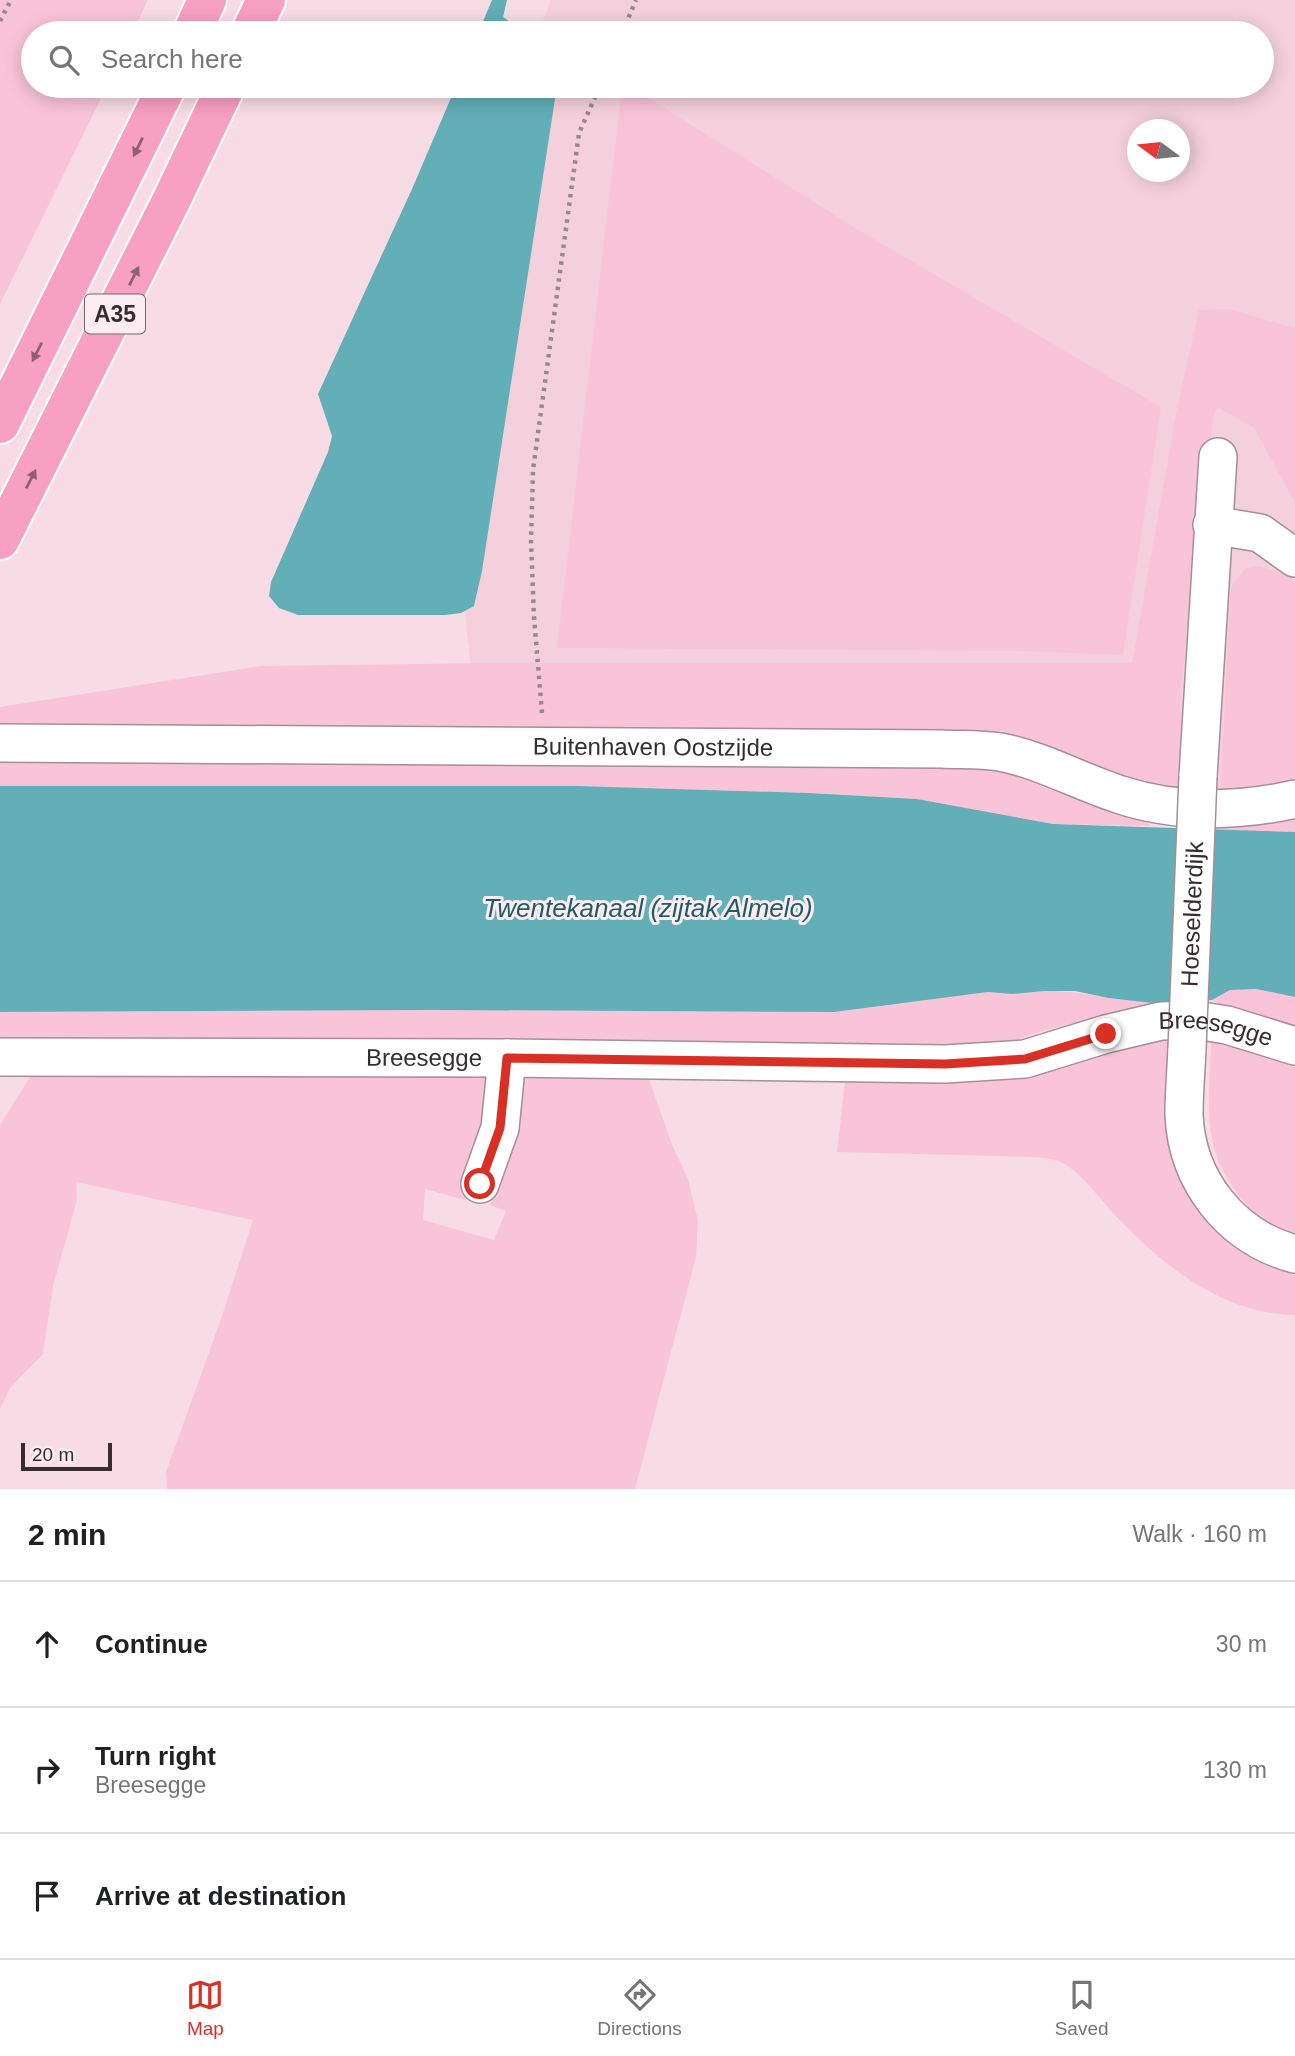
<!DOCTYPE html>
<meta charset="utf-8">
<style>
:root{--surface:#fff;--page:#f2f2f2;--text:#202124;--muted:#757577;--line:#e0e0e0;--accent:#d93025}
body{margin:0;font-family:Arial,sans-serif;background:var(--page);color:var(--text)}
.compass{position:absolute;left:1127px;top:119px;width:63px;height:63px;border-radius:50%;background:var(--surface);box-shadow:0 4px 18px #0003;rotate:285deg}
.scale{position:absolute;left:21px;bottom:18px;width:91px;box-sizing:border-box;padding-left:7px;border:4px solid #372d30;border-top:0;font-size:19px;line-height:24px;white-space:nowrap;color:#372d30;-webkit-text-stroke:5px #fdecf2;paint-order:stroke}
.stop{position:absolute;width:21px;height:21px;margin:-16px;border:5px solid #d93025;border-radius:50%;background:#fff}
.stop.end{background:#d93025;border-color:#fff;box-shadow:0 2px 7px #0008}
.list{margin:0;padding:0;list-style:none}
h2{display:flex;justify-content:space-between;align-items:center;height:91px;margin:0;padding:0 28px;font-size:30px}
h2 small{font-size:23px;font-weight:400;color:var(--muted)}
.list li{display:grid;grid-template-columns:46px 1fr auto;gap:21px;align-items:center;box-sizing:border-box;height:126px;padding:0 28px;border-top:2px solid var(--line)}
.list b{display:block;font-size:26px;white-space:nowrap}
.list p{margin:0;font-size:23px;white-space:nowrap;color:var(--muted)}
.list em{font-size:23px;font-style:normal;color:var(--muted)}
.icon{flex:none;width:38px;height:38px;fill:none;stroke:currentColor;stroke-width:2;stroke-linecap:round;stroke-linejoin:round}
.map{position:relative;flex:none;width:1295px;height:1489px;overflow:hidden}
.search{position:absolute;background:var(--surface);box-shadow:0 4px 18px #0003;left:21px;right:21px;top:21px;height:77px;display:flex;align-items:center;gap:18px;box-sizing:border-box;padding:0 24px;border-radius:38px;color:var(--muted);font-size:26px}
.sheet{height:469px;background:var(--surface)}
nav{display:flex;justify-content:space-around;align-items:center;box-sizing:border-box;height:98px;border-top:2px solid var(--line);background:var(--surface);font-size:19px;color:var(--muted)}
nav a{display:grid;justify-items:center;gap:4px}
nav .on{color:var(--accent)}
.map>svg:first-child{display:block}
.built{fill:#f4d0dd;fill-rule:evenodd}
.green{fill:#f9c4d7}
.water{fill:#62afb7}
.lines{fill:none;stroke-linecap:round;stroke-linejoin:round}
.minor-casing{stroke:#a78d96;stroke-width:40}
.highway-casing{stroke:#fff;stroke-width:42}
.path{stroke:#9b878e;stroke-width:4.5;stroke-dasharray:3.5 5;stroke-linecap:butt}
.minor{stroke:#fff;stroke-width:37}
.highway{stroke:#f8a0c2;stroke-width:38}
.minor-bridge-casing{stroke:#a78d96;stroke-width:40;stroke-linecap:butt}
.minor-bridge{stroke:#fff;stroke-width:37}
.oneway{fill:#8e6172}
.route{stroke:#d93025;stroke-width:9}
.labels{text-anchor:middle;stroke-width:6;stroke-linejoin:round;paint-order:stroke}
.shield{fill:#fdecf2;stroke:#72666a;stroke-width:2}
.shield-label{font-size:23px;font-weight:bold;fill:#372d30}
.street-label{font-size:24px;fill:#372d30;stroke:#fdecf2}
.water-label{font-size:26px;font-style:italic;fill:#1d5e65;stroke:#fdecf2}
</style>
<div class="map">
<svg width="1295" height="1489" viewBox="0 0 1295 1489">
<rect width="100%" height="100%" fill="#f8dce5"/>
<path class="built" d="M551 0H1295V819L885 782 483 773 452 501 517 86H1262V33H538ZM1138 130H1180V172H1138Z"/>
<g class="green">
<path d="M0 0H148L132 33H33V86H107L0 304Z"/>
<path d="M622 86H629L862 232 1161 407 1123 655 1021 651 557 648Z"/>
<path d="M1229 309 1295 328V503L1254 428 1219 408 1215 410 1205 471 1180 694 1181 732 1185 751 1183 799 1009 743 0 730V707L261 666 495 663H1132L1177 409 1199 310Z"/>
<path d="M1258 566 1285 573 1295 583V784L1220 798 1231 587 1245 569Z"/>
<path d="M957 759 1048 781 1143 820 1151 826 1053 824 917 799 808 793 578 786H0V761Z"/>
<path d="M1295 807V832L1219 830 1239 817Z"/>
<path d="M1256 989 1295 997V1025L1233 1010 1212 1000 1230 990Z"/>
<path d="M1044 991C1081 991 1116 999 1152 1003L1039 1032 988 1050 0 1047V1012L433 1010 834 1012 988 992 1012 994Z"/>
<path d="M1151 1031 1182 1037 1188 1159 1295 1257V1315C1222 1314 1162 1265 1114 1214 1099 1198 1081 1172 1061 1162 1049 1156 1012 1157 997 1156 944 1155 890 1153 837 1152L846 1072Z"/>
<path d="M1211 1042 1295 1060V1235C1277 1231 1261 1220 1249 1207 1199 1154 1209 1109 1211 1042Z"/>
<path d="M493 1068 477 1162 465 1200 425 1189 423 1220 494 1240 506 1211 490 1205 516 1117 521 1068H645L673 1147 688 1179 698 1221 696 1257 635 1489H167L166 1472 221 1319 253 1220 76 1182 77 1200 53 1286 43 1354 10 1388 0 1409V1125L35 1069Z"/>
</g>
<g class="water">
<path d="M492 0H507L503 17 526 33H478Z"/>
<path d="M456 86H557L482 571 474 606 461 613 445 615H298L279 608 269 596 271 582 328 452 332 436 318 394 412 189Z"/>
<path d="M0 786H578L808 793 917 799 1053 824 1295 832V997L1256 989 1230 990 1212 1000 1152 1003 1109 998 1075 991H1044L1012 994 988 992 834 1012 433 1010 0 1012Z"/>
</g>
<g class="lines">
<defs>
<g id="minor">
<path d="M1212 525 1260 533 1295 558"/>
<path id="s1" d="M0 743 941 749C960 750 981 749 1000 752 1042 760 1080 782 1121 795 1176 813 1239 812 1295 799"/>
<path d="M1198 776 1218 457"/>
<path d="M1187 1049C1186 1071 1184 1093 1184 1115 1187 1181 1231 1237 1295 1254"/>
<path id="s2" d="M0 1057 507 1058 945 1064 1025 1059 1106 1034 1161 1021 1195 1020 1227 1025 1295 1046"/>
<path d="M480 1184 500 1128 507 1058"/>
</g>
<g id="highway">
<path d="M192 33 207 0"/>
<path d="M250 33 266 0"/>
<path d="M0 424 167 86"/>
<path d="M0 540 172 199 226 86"/>
</g>
</defs>
<use href="#minor" class="minor-casing"/>
<use href="#highway" class="highway-casing"/>
<g class="path">
<path d="M0 21 11 0"/>
<path d="M622 33 636 0"/>
<path d="M542 713 534 617 531 541 533 470 579 133 600 86"/>
</g>
<use href="#minor" class="minor"/>
<use href="#highway" class="highway"/>
<defs>
<g id="minor-bridge">
<path id="s3" d="M1187 1049 1198 776"/>
</g>
</defs>
<use href="#minor-bridge" class="minor-bridge-casing"/>
<use href="#minor-bridge" class="minor-bridge"/>
</g>
<defs><path id="oneway-solid" d="M-6-.8H1V-3.2L6.5 0L1 3.2V.8H-6Z" transform="scale(1.75)"/></defs>
<g class="oneway">
<use href="#oneway-solid" transform="translate(138 147) rotate(116)"/>
<use href="#oneway-solid" transform="translate(134 276) rotate(-63)"/>
<use href="#oneway-solid" transform="translate(37 352) rotate(117)"/>
<use href="#oneway-solid" transform="translate(31 479) rotate(-63)"/>
</g>
<g class="lines">
<path class="route" d="M480 1184 500 1128 507 1058 945 1064 1025 1059 1106 1034"/>
</g>
<g class="labels">
<rect class="shield" x="85" y="294.5" width="60" height="39" rx="5"/>
<g class="shield-label">
<text x="115" y="322">A35</text>
</g>
<g class="street-label">
<text dy="8" stroke="none"><textPath href="#s1" startOffset="653">Buitenhaven Oostzijde</textPath></text>
<text dy="8" stroke="none"><textPath href="#s3" startOffset="135">Hoeselderdijk</textPath></text>
<text dy="8" stroke="none"><textPath href="#s2" startOffset="1222">Breesegge</textPath></text>
<text dy="8" stroke="none"><textPath href="#s2" startOffset="424">Breesegge</textPath></text>
</g>
<g class="water-label">
<text x="648" y="917">Twentekanaal (zijtak Almelo)</text>
</g>
</g>
</svg>
<svg class="compass" viewBox="-18 -18 36 36"><path d="M0-13l5 13h-10z" fill="#e53935"/><path d="M0 13l5-13h-10z" fill="#757577"/></svg>
<div class="scale">20 m</div>
<div class="stop" style="left:480px;top:1184px"></div>
<div class="stop end" style="left:1106px;top:1034px"></div>
<div class="search"><svg class="icon" aria-label="search" viewBox="0 0 24 24"><circle cx="10" cy="10" r="6"/><path d="M15 15l6 6"/></svg>Search here</div>
</div>
<section class="sheet">
<h2>2 min<small>Walk · 160 m</small></h2>
<ul class="list">
<li><svg class="icon" aria-label="ahead" viewBox="0 0 24 24"><path d="M12 20V5M6 11l6-6 6 6"/></svg><div><b>Continue</b></div><em>30 m</em></li>
<li><svg class="icon" aria-label="right" viewBox="0 0 24 24"><path d="M7 20v-9h11M14 6l5 5-5 5"/></svg><div><b>Turn right</b><p>Breesegge</p></div><em>130 m</em></li>
<li><svg class="icon" aria-label="arrive" viewBox="0 0 24 24"><path d="M6 21V4h12l-3 4 3 4H6"/></svg><div><b>Arrive at destination</b></div></li>
</ul>
</section>
<nav>
<a class="on"><svg class="icon" aria-label="map" viewBox="0 0 24 24"><path d="M3 6l6-2 6 2 6-2v14l-6 2-6-2-6 2zM9 4v14M15 6v14"/></svg>Map</a>
<a><svg class="icon" aria-label="directions" viewBox="0 0 24 24"><path d="M12 3l9 9-9 9-9-9zM9 14v-3h6M13 9l2 2-2 2"/></svg>Directions</a>
<a><svg class="icon" aria-label="saved" viewBox="0 0 24 24"><path d="M7 4h10v16l-5-4-5 4z"/></svg>Saved</a>
</nav>
